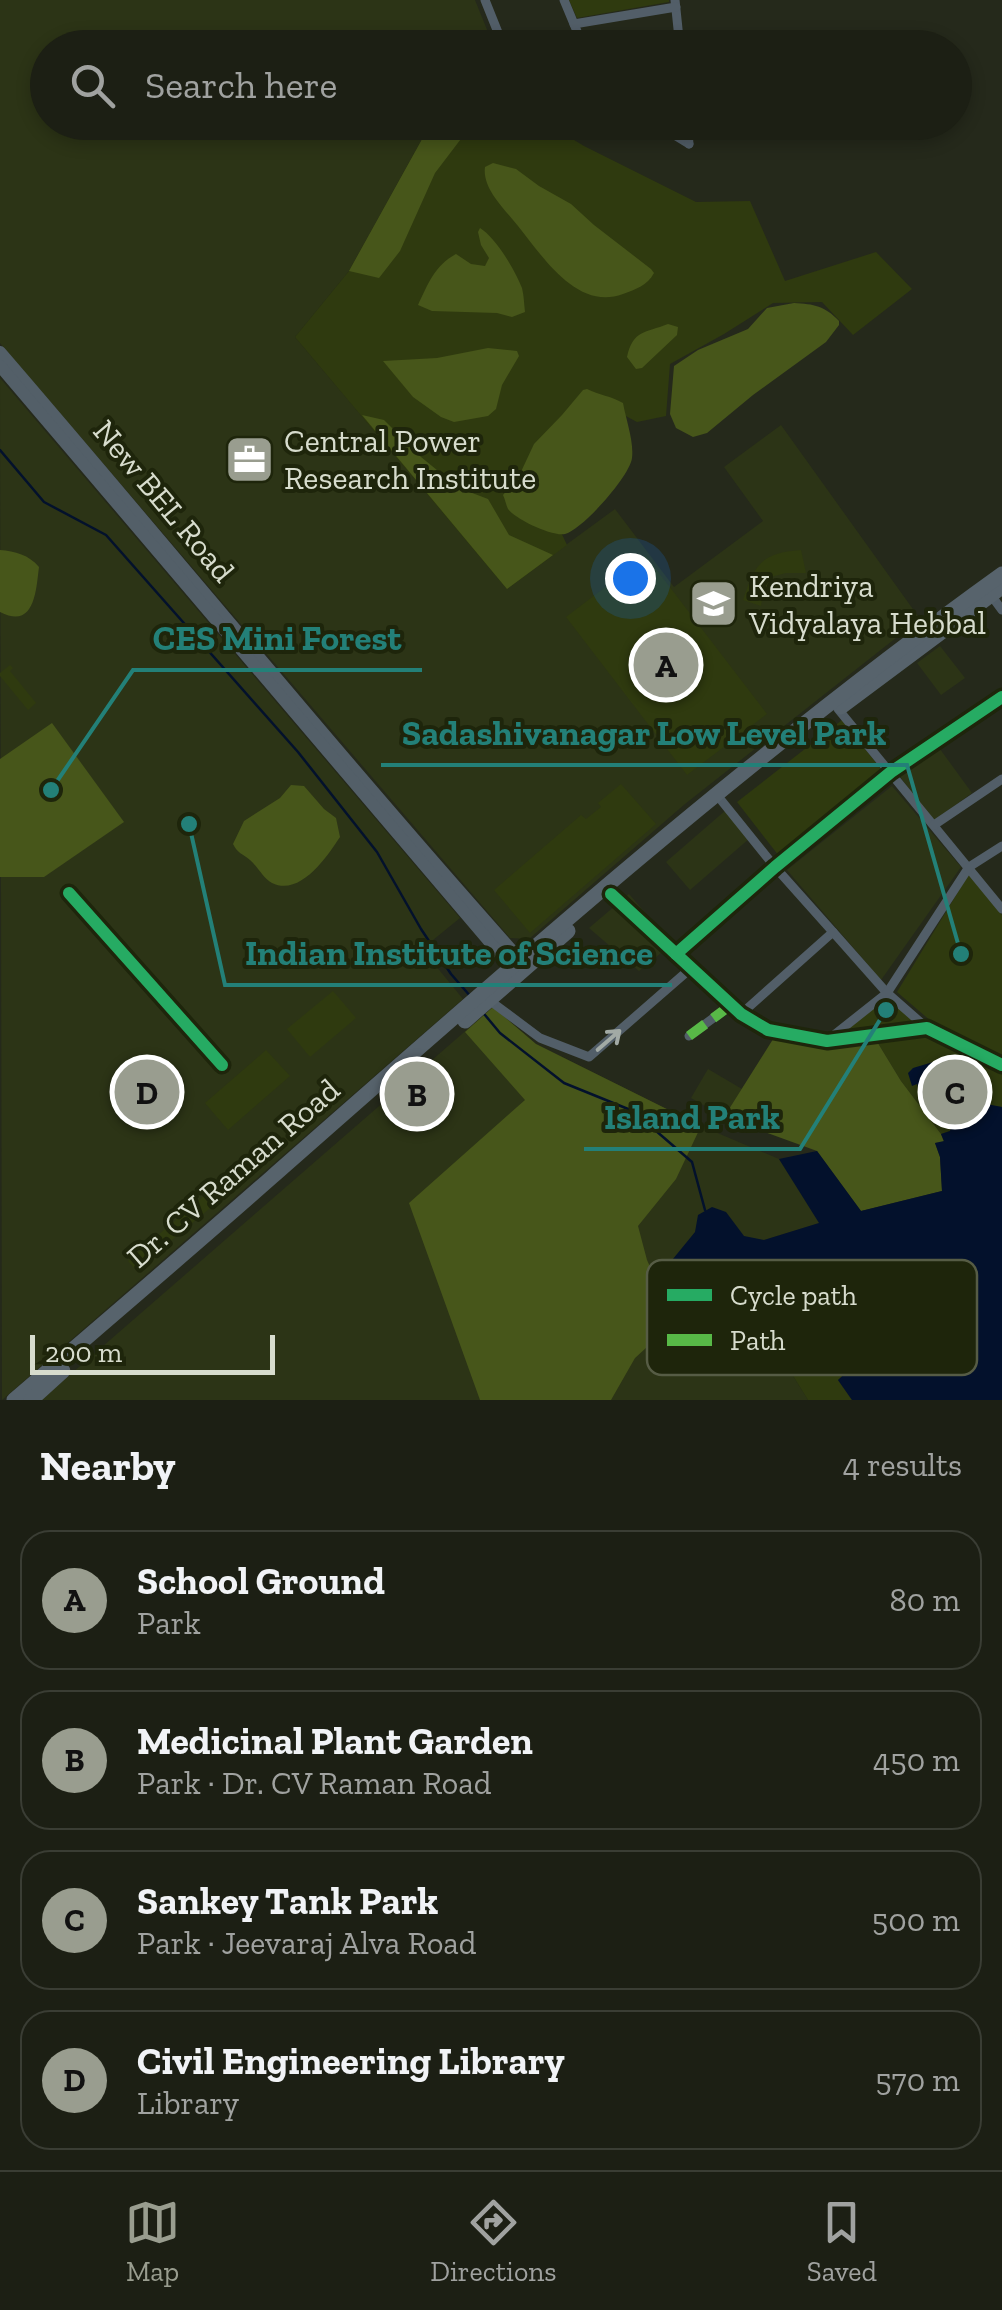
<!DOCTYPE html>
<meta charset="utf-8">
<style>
:root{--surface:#1c1f14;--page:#25271d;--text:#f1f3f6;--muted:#a0a2a0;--line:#3a3d34;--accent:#999d8f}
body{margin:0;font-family:"Zilla Slab",serif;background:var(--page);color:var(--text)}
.scale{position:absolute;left:30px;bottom:25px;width:245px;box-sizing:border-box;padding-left:10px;border:5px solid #d7dccd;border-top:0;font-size:28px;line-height:35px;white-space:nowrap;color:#d7dccd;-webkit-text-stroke:8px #1e250b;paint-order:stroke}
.you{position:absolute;left:630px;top:578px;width:35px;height:35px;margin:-25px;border:8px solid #fff;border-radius:50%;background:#1a73e8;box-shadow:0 0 0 15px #1a73e833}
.badge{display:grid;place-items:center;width:65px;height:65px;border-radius:50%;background:var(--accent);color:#111;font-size:32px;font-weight:700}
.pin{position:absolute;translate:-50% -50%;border:5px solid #fff;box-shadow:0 2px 10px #0006}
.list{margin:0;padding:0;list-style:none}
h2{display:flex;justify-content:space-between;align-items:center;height:130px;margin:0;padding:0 40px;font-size:42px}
h2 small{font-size:32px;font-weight:400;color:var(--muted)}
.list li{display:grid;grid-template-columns:65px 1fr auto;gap:30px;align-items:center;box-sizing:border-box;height:140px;margin:0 20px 20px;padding:0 20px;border:2px solid var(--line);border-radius:30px}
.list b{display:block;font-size:38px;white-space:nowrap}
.list p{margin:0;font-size:32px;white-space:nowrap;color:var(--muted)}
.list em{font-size:32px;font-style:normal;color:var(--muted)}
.icon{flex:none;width:55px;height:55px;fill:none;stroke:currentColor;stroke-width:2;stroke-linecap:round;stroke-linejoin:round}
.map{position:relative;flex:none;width:1002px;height:1400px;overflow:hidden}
.search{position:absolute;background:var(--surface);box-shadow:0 5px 15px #0003;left:30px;right:30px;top:30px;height:110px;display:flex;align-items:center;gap:25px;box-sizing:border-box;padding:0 35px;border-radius:55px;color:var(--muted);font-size:38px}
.sheet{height:770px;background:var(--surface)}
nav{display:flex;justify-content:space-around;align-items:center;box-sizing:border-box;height:140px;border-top:2px solid var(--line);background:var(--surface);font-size:28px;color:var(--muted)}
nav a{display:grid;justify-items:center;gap:5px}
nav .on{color:var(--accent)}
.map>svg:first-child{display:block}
.built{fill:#2c3416}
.green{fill:#2f3a0f}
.forest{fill:#47561a}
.water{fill:#03112c}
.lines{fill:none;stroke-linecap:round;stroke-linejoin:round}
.stream{stroke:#03112c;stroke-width:2.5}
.minor{stroke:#525e68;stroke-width:9}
.tertiary{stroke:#525e68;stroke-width:11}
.secondary{stroke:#535f68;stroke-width:12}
.trunk{stroke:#57636c;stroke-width:15}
.quiet{stroke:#58b947;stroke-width:10;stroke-dasharray:20 10;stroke-linecap:butt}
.cycleway-casing{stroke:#1e250b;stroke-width:19}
.cycleway{stroke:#26ab63;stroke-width:12}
.oneway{stroke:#a2aaa5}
.labels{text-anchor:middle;stroke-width:8;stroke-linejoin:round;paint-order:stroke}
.poi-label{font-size:32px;fill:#d7dccd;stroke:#1e250b;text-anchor:start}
.street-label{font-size:32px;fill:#d7dccd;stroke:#1e250b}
.key{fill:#1e250b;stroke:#565c45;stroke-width:2.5}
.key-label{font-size:28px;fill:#d7dccd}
.leader{fill:none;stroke:#238078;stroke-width:4}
.callout-dot{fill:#238078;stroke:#1e250b;stroke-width:4}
.callout-label{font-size:35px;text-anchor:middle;font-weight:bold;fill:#238078;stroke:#1e250b;stroke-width:8;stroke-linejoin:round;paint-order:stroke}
</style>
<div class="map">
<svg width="1002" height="1400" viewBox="0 0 1002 1400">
<rect width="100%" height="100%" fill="#25291b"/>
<g class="built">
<path d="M0 0H475L490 37 479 47 48 48V122L431 123 349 271 295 337 507 588 615 509 674 587 763 521 724 467 781 425 920 619 685 804 529 939 510 938 0 343Z"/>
<path d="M0 378 460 918 422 949 463 999 2 1400Z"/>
<path d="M940 646 965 678 941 695 917 663Z"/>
<path d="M937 745 972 793 933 821 898 774Z"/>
<path d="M892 786 961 867 881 980 787 870Z"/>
<path d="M726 810 750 838 690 890 666 862Z"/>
<path d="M629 894 672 944 639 971 589 928Z"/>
<path d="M493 1007 536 1044 701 1126 779 1159 820 1223 764 1240 779 1353 808 1400H41Z"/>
<path d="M708 1069 742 1089 724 1117 691 1098Z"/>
</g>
<g class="green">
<path d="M569 0H669V2L577 18Z"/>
<path d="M431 123H546L584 146 696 202 750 201 785 281 876 252 912 289 853 335 822 302 773 303 724 334 670 364 666 416 637 422 588 396 530 466 567 545 507 589 295 337 349 271Z"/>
<path d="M801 550 806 573H786L771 577 763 592 761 606 743 600C755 564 761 553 801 550Z"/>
<path d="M646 556 767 714 687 775 566 617Z"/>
<path d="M10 665 13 668 10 671 36 703 28 710 0 676V673Z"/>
<path d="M842 720 885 774 779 856 737 802Z"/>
<path d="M621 784 656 824 530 933 494 890 581 815 586 819 601 807 598 803Z"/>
<path d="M969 874 1002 915V1056L932 1022 897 992Z"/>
<path d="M333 991 356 1018 310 1057 287 1029Z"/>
<path d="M887 993 927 1028 827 1041Z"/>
<path d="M926 1033 1002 1072V1107L961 1103 950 1131 941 1134 901 1081 876 1040Z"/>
<path d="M266 1050 290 1076 228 1130 205 1103Z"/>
<path d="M206 1194 215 1204 136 1270 128 1261Z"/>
<path d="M753 1272 768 1283 762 1295 791 1308 816 1345 851 1368 838 1380 852 1400H808L779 1353 712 1309Z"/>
</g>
<g class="forest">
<path d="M431 123H471L470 127 435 173 400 251 379 278 349 271Z"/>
<path d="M493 163 516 169 539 186 571 204 594 225 651 269 654 273C647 286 636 289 623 294 577 311 543 257 518 226 505 209 482 189 485 167Z"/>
<path d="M480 228C496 238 515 270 522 288 524 296 524 304 525 312L512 317 497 313 432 311 418 305C428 284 435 265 456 254L471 264 485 266 489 258 481 245 478 232Z"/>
<path d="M794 303C814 304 825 306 839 321V325L826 342 753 395 707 433 693 437 676 428 670 414 674 366 698 350 748 329 767 308Z"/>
<path d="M668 324 678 327 677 335 642 368 636 369 627 357C633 330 645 333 668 324Z"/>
<path d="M488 348 517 351 519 356 502 385 496 409 488 416 454 422 441 417 413 397 383 361 437 358Z"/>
<path d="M587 389C599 395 611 396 623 403 626 420 634 441 632 458 630 476 582 530 565 534 553 537 515 519 508 509 506 505 505 499 503 495L519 476 534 444 562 415 583 390Z"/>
<path d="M362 415 384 420 421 457 459 488 488 499 509 535 553 555 507 589Z"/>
<path d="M0 550C15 551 29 555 39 567 36 590 35 630 0 612Z"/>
<path d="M52 723 124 822 44 877H0V759Z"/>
<path d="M291 785 304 786 324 809 336 818 340 837C328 855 301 897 272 883 263 878 258 867 250 860 242 853 238 854 233 844L244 821 280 798Z"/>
<path d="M493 1007 536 1044 701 1126 676 1179 638 1226 647 1260 669 1309V1327L635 1358 611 1400H480L409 1203 525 1100 465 1032Z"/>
<path d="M775 1036 876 1040 901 1081 941 1134 944 1142 935 1143 940 1157 942 1191 861 1211 817 1151 724 1117Z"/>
</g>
<g class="water">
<path d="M933 1062 942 1091 921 1097 917 1084 912 1086 908 1073 913 1068Z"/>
<path d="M976 1102 1002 1107V1400H852L838 1380 851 1368 816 1346 791 1308 761 1295 768 1283 754 1273 712 1309 703 1303 687 1298 673 1284 651 1269 668 1265 695 1232 698 1215 712 1207 726 1212 744 1236 764 1240 819 1223 779 1159 817 1151 861 1211 942 1191 940 1157 935 1143 944 1141 941 1134 950 1131 961 1103Z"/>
</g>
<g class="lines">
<g class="stream">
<path d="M0 450 44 502 106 535 298 752 377 852 421 929 451 974 471 997"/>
<path d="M485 1015 500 1033 564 1083 633 1111 692 1162 705 1210"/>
</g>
<g class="minor">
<path d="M485 0 501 40 515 48"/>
<path d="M564 0 584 48"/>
<path d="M675 0 680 48"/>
<path d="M574 24 676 7"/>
<path d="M653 122 689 144"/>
<path d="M687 122 689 144"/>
<path d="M991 595 1002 610"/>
<path d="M838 709 1002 909"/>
<path d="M721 800 775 867 833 932"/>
<path d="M934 825 1002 779"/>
<path d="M676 954 775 867 891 772 1002 697"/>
<path d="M489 1000 540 1038 589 1057 690 969"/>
<path d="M741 1014 833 932 887 993 927 1028"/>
<path d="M689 1036 731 1005"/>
<path d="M829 1039 887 993 969 867 1002 846"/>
</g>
<path class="tertiary" d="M611 894 741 1014 768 1030 827 1041 927 1028 1002 1065"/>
<g class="secondary">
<path d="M0 352C176 556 346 765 525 965"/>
<path d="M0 366 516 973"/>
</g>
<g class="trunk">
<path d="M841 707 1002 587"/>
<path d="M465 1021 568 931"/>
<path d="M14 1400C100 1326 187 1252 272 1177 509 968 746 758 1002 574"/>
<path d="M31 1400 63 1371"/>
</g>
<path class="quiet" d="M689 1036 731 1005"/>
<defs>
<g id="cycleway">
<path d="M69 893 222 1065"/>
<path d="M611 894 741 1014 768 1030 827 1041 927 1028 1002 1065"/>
<path d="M676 954 775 867 891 772 1002 697"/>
</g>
</defs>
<use href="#cycleway" class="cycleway-casing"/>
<use href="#cycleway" class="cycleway"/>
</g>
<defs><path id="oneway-shaft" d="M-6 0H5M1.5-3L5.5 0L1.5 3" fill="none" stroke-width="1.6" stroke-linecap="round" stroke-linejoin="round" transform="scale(2.5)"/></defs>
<use class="oneway" href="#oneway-shaft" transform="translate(609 1040) rotate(-41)"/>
<defs>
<symbol id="office-square" viewBox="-11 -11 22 22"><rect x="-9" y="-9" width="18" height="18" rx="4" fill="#999d8f" stroke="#1e250b"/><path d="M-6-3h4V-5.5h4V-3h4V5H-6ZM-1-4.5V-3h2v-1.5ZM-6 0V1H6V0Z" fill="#fff"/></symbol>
<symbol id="school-square" viewBox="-11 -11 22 22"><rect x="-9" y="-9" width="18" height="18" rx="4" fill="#999d8f" stroke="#1e250b"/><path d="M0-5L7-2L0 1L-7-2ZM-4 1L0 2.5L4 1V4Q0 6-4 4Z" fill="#fff"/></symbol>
</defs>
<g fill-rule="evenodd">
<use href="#office-square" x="222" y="432" width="55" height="55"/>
<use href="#school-square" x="686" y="576" width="55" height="55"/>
</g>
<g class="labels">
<g class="poi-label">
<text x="284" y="452">Central Power<tspan x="284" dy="37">Research Institute</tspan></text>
<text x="749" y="597">Kendriya<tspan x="749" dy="37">Vidyalaya Hebbal</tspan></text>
</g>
<g class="street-label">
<text transform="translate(164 501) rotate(50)" y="11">New BEL Road</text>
<text transform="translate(233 1173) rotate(-41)" y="11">Dr. CV Raman Road</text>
</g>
</g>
<rect x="647" y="1260" width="330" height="115" rx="15" class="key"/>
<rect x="667" y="1289" width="45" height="12" fill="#26ab63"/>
<rect x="667" y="1334" width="45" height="12" fill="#58b947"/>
<g class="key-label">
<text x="730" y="1305">Cycle path</text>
<text x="730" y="1350">Path</text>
</g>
<path class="leader" d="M51 790L133 670H422M961 954L907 765H381M189 824L225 985H672M886 1010L800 1149H584"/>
<g class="callout-dot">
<circle cx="51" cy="790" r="10"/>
<circle cx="961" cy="954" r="10"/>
<circle cx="189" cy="824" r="10"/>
<circle cx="886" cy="1010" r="10"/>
</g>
<g class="callout-label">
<text x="277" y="650">CES Mini Forest</text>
<text x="644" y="745">Sadashivanagar Low Level Park</text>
<text x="449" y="965">Indian Institute of Science</text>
<text x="692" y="1129">Island Park</text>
</g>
</svg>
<div class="scale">200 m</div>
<div class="you"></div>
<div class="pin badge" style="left:666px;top:665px">A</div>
<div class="pin badge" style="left:417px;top:1094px">B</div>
<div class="pin badge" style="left:955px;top:1092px">C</div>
<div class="pin badge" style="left:147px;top:1092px">D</div>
<div class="search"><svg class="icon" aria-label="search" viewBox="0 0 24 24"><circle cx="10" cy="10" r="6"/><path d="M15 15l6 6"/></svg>Search here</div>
</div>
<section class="sheet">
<h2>Nearby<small>4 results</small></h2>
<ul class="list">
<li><span class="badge">A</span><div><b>School Ground</b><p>Park</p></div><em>80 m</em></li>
<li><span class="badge">B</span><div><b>Medicinal Plant Garden</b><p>Park · Dr. CV Raman Road</p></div><em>450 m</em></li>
<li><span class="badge">C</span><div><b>Sankey Tank Park</b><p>Park · Jeevaraj Alva Road</p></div><em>500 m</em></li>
<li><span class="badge">D</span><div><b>Civil Engineering Library</b><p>Library</p></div><em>570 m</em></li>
</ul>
</section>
<nav>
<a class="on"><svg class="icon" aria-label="map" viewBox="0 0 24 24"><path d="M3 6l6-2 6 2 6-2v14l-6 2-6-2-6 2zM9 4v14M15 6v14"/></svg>Map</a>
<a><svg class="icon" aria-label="directions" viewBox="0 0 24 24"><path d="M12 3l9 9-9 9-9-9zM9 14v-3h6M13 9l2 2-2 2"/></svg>Directions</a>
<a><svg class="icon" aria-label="saved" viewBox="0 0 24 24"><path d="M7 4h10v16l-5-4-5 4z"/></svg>Saved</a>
</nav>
